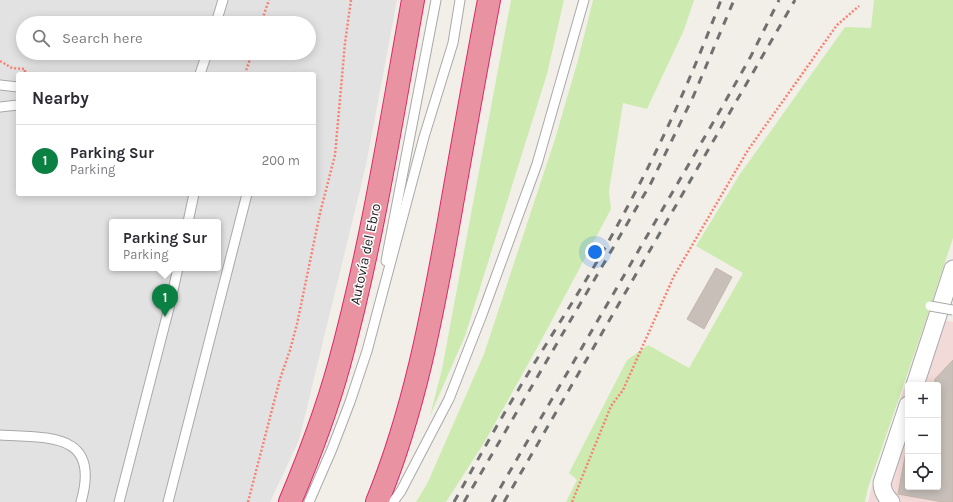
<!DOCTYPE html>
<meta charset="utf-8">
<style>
:root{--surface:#fff;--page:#f2f2f3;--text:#2b2b33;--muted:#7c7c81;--line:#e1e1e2;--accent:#0b8043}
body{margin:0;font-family:Karla,sans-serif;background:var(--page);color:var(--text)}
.controls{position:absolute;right:12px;bottom:12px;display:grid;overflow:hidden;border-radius:4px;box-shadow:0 2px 10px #0003}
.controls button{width:36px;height:36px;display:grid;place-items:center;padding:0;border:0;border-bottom:1px solid var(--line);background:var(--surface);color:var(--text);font:20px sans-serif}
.you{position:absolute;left:595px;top:252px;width:14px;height:14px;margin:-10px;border:3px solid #fff;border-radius:50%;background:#1a73e8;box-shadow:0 0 0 6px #1a73e833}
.badge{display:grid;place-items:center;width:26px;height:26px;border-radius:50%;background:var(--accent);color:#fff;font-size:13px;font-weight:700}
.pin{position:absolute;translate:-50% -33px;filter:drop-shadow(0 1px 2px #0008)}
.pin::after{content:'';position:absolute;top:21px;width:14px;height:12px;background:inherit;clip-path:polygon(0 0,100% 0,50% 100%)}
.popup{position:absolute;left:109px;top:219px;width:112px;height:52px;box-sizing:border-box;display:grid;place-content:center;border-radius:4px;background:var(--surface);filter:drop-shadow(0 1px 3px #0005);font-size:13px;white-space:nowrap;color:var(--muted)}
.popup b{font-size:15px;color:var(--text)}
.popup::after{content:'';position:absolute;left:50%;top:100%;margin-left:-8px;border:8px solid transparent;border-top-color:var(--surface)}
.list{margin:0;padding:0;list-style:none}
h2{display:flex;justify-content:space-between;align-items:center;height:52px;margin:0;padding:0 16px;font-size:17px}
h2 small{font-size:13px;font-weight:400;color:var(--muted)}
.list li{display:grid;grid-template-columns:26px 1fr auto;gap:12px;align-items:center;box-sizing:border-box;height:72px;padding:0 16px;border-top:1px solid var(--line)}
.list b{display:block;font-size:15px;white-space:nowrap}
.list p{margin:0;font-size:13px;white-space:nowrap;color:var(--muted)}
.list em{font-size:13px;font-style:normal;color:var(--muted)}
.icon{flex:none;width:22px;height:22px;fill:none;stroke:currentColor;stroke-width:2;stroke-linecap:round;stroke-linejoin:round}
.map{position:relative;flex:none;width:953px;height:502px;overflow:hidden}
.search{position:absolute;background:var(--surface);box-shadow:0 2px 10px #0003;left:16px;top:16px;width:300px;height:44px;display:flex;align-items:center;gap:10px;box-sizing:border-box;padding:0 14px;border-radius:22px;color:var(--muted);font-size:15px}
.panel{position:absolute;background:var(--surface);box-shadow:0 2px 10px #0003;left:16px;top:72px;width:300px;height:124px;border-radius:4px}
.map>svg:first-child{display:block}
.commercial{fill:#f2dad9;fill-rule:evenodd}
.grass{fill:#cdebb0}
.parking{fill:#e2e2e2;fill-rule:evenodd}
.building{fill:#c7bfb8;stroke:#c4b6ab}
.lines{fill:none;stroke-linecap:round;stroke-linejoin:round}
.lane-casing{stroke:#a9a9a9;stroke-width:11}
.street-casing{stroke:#a9a9a9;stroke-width:19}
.highway-casing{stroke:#dc2a67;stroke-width:24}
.path{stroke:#fa8072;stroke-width:2.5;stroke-dasharray:2 2;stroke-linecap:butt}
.lane{stroke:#fff;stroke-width:9}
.street{stroke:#fff;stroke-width:17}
.highway{stroke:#e892a2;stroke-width:22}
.rail{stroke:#707070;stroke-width:3;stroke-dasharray:8 8;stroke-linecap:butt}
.lane-bridge-casing{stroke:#a9a9a9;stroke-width:11;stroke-linecap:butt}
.lane-bridge{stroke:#fff;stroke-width:9}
.labels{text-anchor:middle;stroke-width:3;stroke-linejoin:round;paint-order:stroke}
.street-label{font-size:14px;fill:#222;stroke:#fff}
</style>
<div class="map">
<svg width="953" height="502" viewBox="0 0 953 502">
<rect width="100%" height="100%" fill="#f2efe9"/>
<path class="commercial" d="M927 317 953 322V502H868L871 490ZM908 385H938V487H908Z"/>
<g class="grass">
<path d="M511 0H564L547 74 465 336 430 416 442 369Z"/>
<path d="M593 0H694L684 30 647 109 623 103 609 191 611 209 542 339 484 443 446 502H416L427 484 484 354 555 139 578 60Z"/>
<path d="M874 0H953V238L927 317 868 488 865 502H566L577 480 569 473 627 360 648 345 689 368 743 273 696 246 740 174 845 27 871 28Z"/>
</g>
<path class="parking" d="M0 0H397L366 165 299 440 270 502H0ZM23 23H309V53H23ZM18 74H314V194H18ZM112 222H218V268H112Z"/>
<g class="building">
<path d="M716 268 732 277 704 329 687 319Z"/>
<path d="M953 360V502H943L898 494 908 441V487H938V385H934L935 379Z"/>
</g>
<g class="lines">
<defs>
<g id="lane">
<path d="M216 23 223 0"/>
<path d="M200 74 207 53"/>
<path d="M0 85 18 87"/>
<path d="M0 107 18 105"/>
<path d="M188 222 194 194"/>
<path d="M386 261 436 0"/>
<path d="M0 435C49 438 101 432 81 502"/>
<path d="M119 502 169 308 178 268"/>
<path d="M168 502 247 194"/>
<path d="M309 502 332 449 350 402 367 351 424 137 453 43 460 0"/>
<path d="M393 502 401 491 449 399 483 312 537 164 584 0"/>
</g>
<g id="street">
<path d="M915 385 953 269"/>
<path d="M891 502C885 496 882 491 882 483L908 405"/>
</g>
<g id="highway">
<path d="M290 502C309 457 326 412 339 365 372 245 391 122 413 0"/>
<path d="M377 502C414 412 432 316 449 221 462 147 475 73 489 0"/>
</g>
</defs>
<use href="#lane" class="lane-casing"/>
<use href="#street" class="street-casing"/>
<use href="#highway" class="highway-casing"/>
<g class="path">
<path d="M261 23 269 0"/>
<path d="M0 61 12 68 25 69V74"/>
<path d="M245 74 252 53"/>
<path d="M248 502 280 379 290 350 297 324 320 213 335 155 345 43 351 0"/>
<path d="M572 502 611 406 623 390 674 276 748 150 837 25 859 6"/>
</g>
<use href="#lane" class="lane"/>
<use href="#street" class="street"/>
<use href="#highway" class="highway"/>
<g class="rail">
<path d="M454 502C475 465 495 428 517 392 552 333 591 276 623 215 661 146 693 74 721 0"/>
<path d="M464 502 651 183 693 97 734 0"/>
<path d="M492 502 721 109 751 56 779 0"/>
<path d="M504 502 795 0"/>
</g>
<defs>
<path id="lane-bridge" d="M930 306 953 310"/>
</defs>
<use href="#lane-bridge" class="lane-bridge-casing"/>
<use href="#lane-bridge" class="lane-bridge"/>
</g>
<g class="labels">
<g class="street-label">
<text transform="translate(365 254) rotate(-78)" y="5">Autovía del Ebro</text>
</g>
</g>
</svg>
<div class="controls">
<button>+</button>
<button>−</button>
<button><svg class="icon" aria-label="locate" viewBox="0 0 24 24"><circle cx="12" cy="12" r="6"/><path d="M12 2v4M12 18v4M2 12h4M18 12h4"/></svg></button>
</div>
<div class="you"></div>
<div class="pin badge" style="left:165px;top:317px">1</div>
<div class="popup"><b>Parking Sur</b>Parking</div>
<div class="search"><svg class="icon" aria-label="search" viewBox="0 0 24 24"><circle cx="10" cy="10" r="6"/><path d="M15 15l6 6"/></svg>Search here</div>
<section class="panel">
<h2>Nearby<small></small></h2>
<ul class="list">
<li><span class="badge">1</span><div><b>Parking Sur</b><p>Parking</p></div><em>200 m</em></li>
</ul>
</section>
</div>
